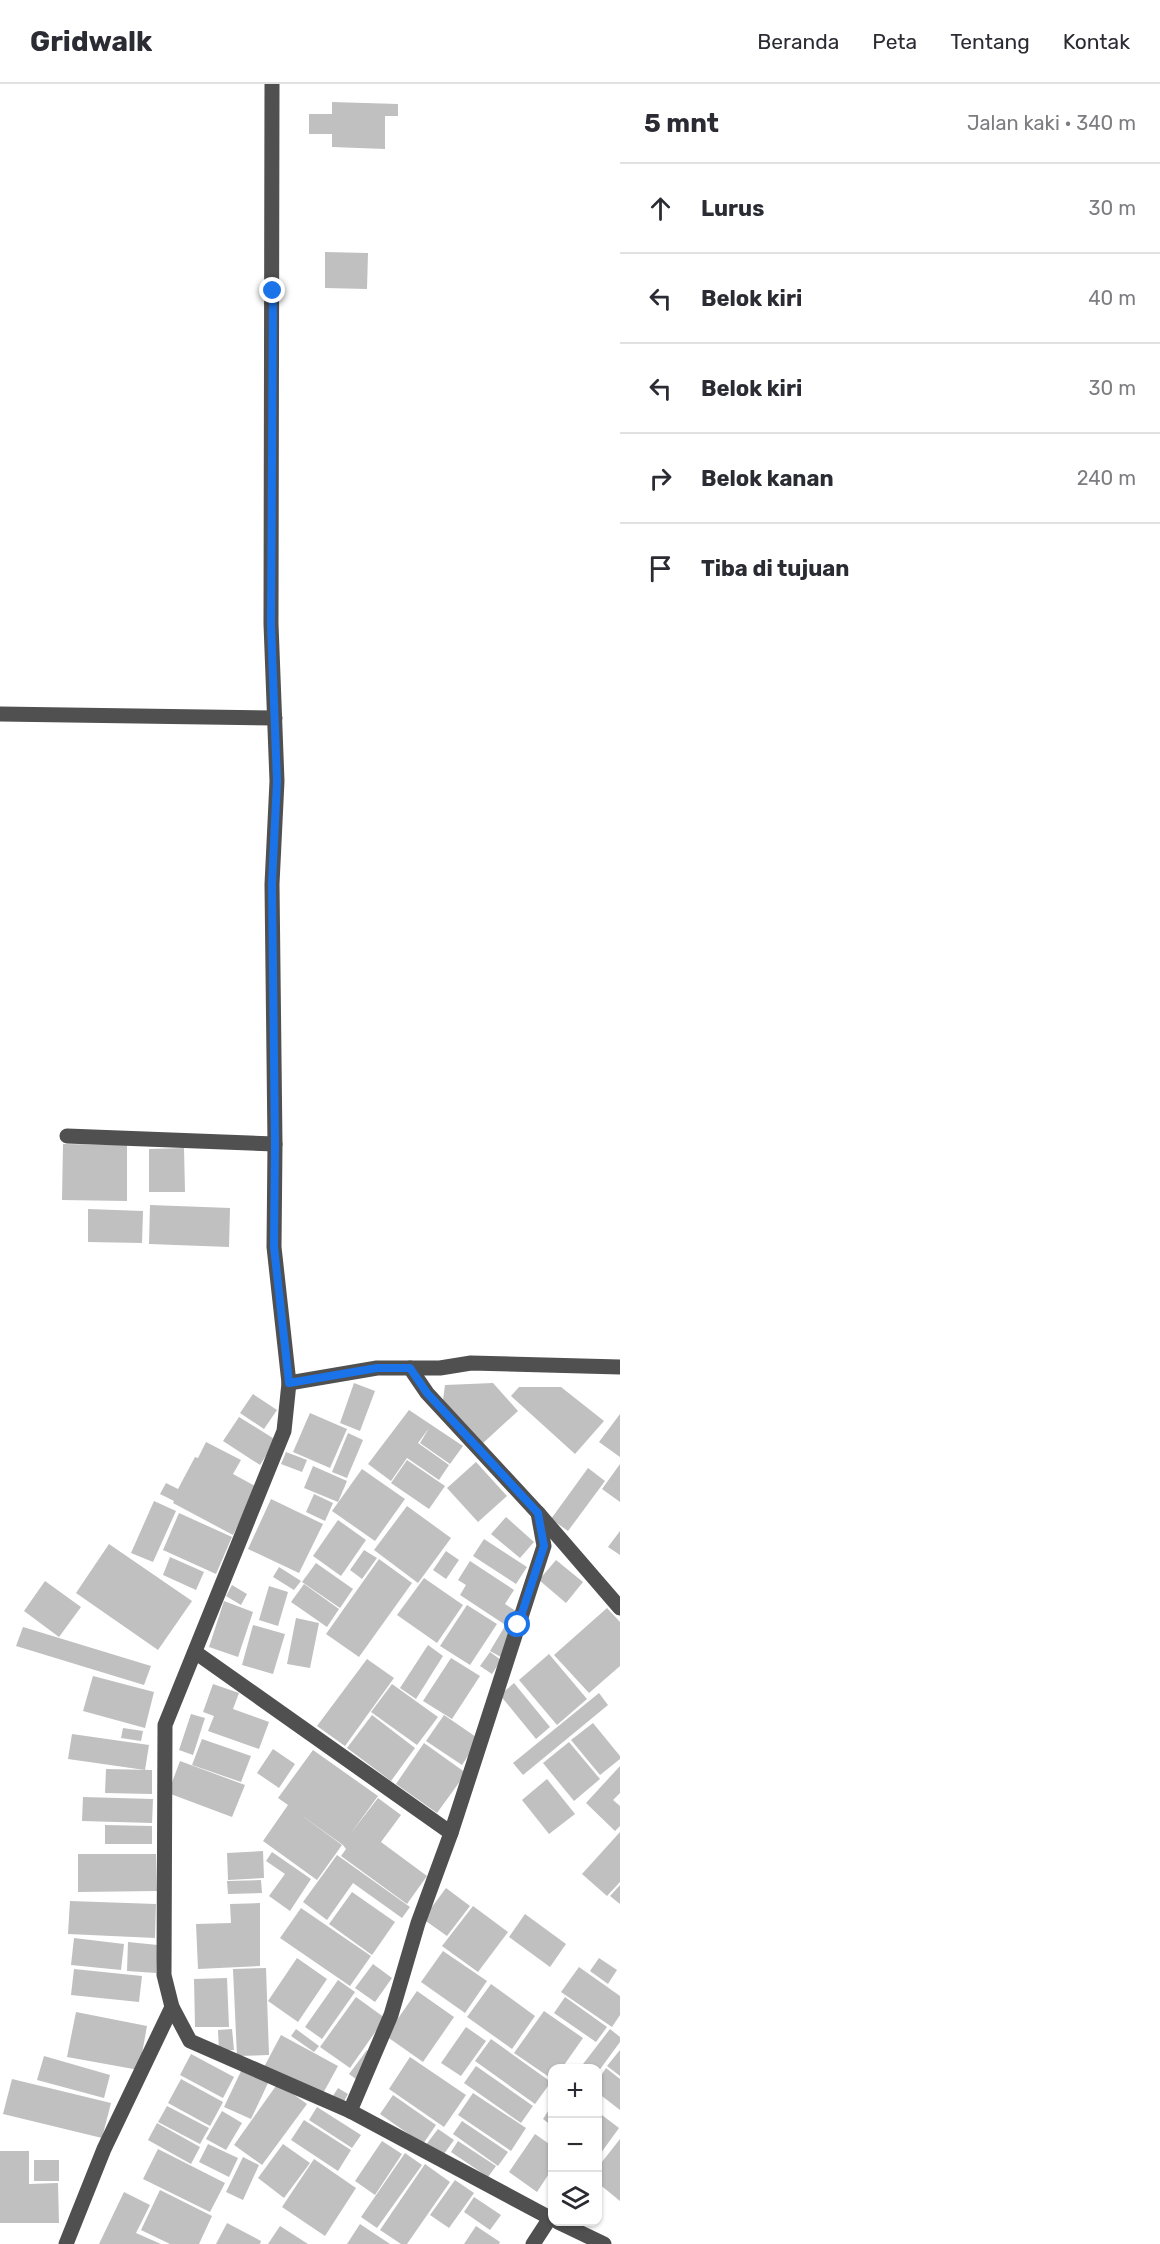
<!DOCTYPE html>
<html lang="id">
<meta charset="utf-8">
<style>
:root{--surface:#fff;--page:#f7f7f7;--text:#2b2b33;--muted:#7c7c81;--line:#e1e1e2}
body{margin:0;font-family:Rubik,sans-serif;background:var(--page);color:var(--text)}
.controls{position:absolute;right:18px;bottom:18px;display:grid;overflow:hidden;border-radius:12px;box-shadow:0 2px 4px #0004}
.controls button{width:54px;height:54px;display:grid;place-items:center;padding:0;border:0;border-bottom:2px solid var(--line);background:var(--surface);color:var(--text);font:30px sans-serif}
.stop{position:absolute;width:18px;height:18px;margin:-14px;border:4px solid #1a73e8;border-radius:50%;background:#fff}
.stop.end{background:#1a73e8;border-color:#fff;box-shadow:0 2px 6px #0008}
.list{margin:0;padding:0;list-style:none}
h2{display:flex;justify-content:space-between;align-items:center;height:78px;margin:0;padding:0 24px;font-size:26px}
h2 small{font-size:20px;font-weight:400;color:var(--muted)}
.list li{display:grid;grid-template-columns:39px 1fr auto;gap:18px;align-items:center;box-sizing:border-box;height:90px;padding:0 24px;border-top:2px solid var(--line)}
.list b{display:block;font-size:22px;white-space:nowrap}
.list em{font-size:20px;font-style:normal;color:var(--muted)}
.icon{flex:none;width:33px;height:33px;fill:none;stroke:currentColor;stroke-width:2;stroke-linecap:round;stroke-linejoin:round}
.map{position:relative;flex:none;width:620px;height:2160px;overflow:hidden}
header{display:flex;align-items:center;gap:36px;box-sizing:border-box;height:84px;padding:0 30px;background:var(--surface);border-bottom:2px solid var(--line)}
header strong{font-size:28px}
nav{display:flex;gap:33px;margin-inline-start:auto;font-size:21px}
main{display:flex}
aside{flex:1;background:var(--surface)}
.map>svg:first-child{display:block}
.building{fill:#c0c0c0}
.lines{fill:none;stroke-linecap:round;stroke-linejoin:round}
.minor{stroke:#505050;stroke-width:15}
.route{stroke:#1a73e8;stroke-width:8}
</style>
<header>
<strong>Gridwalk</strong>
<nav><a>Beranda</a><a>Peta</a><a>Tentang</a><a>Kontak</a></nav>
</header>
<main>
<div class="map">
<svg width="620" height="2160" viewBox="0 0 620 2160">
<rect width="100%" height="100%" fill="#fff"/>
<g class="building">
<path d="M332 18 398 20V32H385V65L332 63V50H309V30H332Z"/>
<path d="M325 168 368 169 367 205 325 204Z"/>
<path d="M63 1060 127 1061V1117L62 1116Z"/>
<path d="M184 1064 185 1108H149V1065Z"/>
<path d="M150 1121 230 1124 229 1163 149 1160Z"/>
<path d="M88 1125 143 1127 142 1159 88 1158Z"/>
<path d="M354 1299 375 1307 360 1347 340 1339Z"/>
<path d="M493 1299 518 1327 482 1360 443 1316 445 1301Z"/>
<path d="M519 1303H561L604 1337 575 1370 511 1312Z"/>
<path d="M253 1310 277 1326 264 1345 240 1329Z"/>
<path d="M409 1326 463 1362 450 1380 420 1359 429 1344 418 1359 449 1381 439 1396 407 1374 391 1397 368 1380Z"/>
<path d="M310 1329 347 1345 330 1384 293 1368Z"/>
<path d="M620 1330V1373L599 1358Z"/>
<path d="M239 1333 276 1356 260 1381 223 1357Z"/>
<path d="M348 1349 363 1356 347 1394 332 1388Z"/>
<path d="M206 1358 241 1376 233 1390 257 1403 233 1451 173 1419 174 1417 160 1410 166 1399 178 1405 195 1373 198 1374Z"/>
<path d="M286 1368 307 1376 302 1388 281 1380Z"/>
<path d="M407 1376 445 1402 429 1425 391 1399Z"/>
<path d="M476 1378 507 1412 478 1438 447 1404Z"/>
<path d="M620 1380V1418L602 1405Z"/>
<path d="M313 1382 347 1397 338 1418 304 1404Z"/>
<path d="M588 1384 605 1397 568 1447 551 1435Z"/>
<path d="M362 1385 405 1415 375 1457 332 1427Z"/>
<path d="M314 1410 333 1419 325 1437 306 1428Z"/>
<path d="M271 1415 323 1440 299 1489 248 1465Z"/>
<path d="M154 1417 176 1427 153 1478 131 1469Z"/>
<path d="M407 1422 451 1454 418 1499 374 1466Z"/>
<path d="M179 1429 232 1453 216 1490 163 1466Z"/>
<path d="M506 1433 534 1458 520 1474 491 1450Z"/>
<path d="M338 1436 366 1456 341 1492 313 1472Z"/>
<path d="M620 1447V1471L608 1463Z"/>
<path d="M484 1455 527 1483 516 1500 473 1472Z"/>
<path d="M109 1460 192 1517 158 1566 76 1509Z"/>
<path d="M364 1466 377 1474 362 1495 350 1486Z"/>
<path d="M446 1467 459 1476 446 1495 433 1486Z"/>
<path d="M170 1473 204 1488 196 1506 163 1491Z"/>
<path d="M379 1475 412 1499 359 1573 326 1550Z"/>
<path d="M556 1476 583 1498 566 1519 539 1496Z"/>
<path d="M470 1477 514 1506 505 1520 516 1527 507 1542 460 1511 466 1501 458 1496Z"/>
<path d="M316 1479 353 1505 340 1524 302 1498Z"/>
<path d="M279 1483 301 1497 294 1506 273 1493Z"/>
<path d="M424 1494 463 1521 437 1559 397 1531Z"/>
<path d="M45 1497 81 1523 59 1553 24 1527Z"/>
<path d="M304 1500 339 1525 327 1543 291 1518Z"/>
<path d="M232 1501 247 1510 241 1521 226 1512Z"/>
<path d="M269 1502 288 1508 278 1542 259 1536Z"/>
<path d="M224 1517 253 1528 238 1573 209 1563Z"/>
<path d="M467 1521 497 1540 470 1581 440 1562Z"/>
<path d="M607 1524 620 1538V1582L589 1609 554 1571Z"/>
<path d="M296 1534 319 1539 310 1584 287 1580Z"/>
<path d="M253 1541 285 1550 273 1590 242 1581Z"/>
<path d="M505 1542 515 1548 501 1573 490 1567Z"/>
<path d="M23 1543 151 1582 144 1601 16 1562Z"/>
<path d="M428 1561 443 1572 416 1615 400 1604Z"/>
<path d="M490 1568 501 1576 492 1590 480 1582Z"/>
<path d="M549 1570 587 1615 557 1641 519 1596Z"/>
<path d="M451 1574 480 1592 452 1635 423 1617Z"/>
<path d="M367 1575 394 1594 345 1662 317 1642Z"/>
<path d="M93 1592 154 1608 145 1644 83 1627Z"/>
<path d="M514 1599 550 1643 536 1655 500 1611Z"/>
<path d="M213 1600 239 1609 233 1625 269 1638 259 1665 208 1647 214 1632 203 1628Z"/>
<path d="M392 1600 438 1633 417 1661 371 1628Z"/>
<path d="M599 1609 608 1621 523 1691 513 1679Z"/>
<path d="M191 1630 205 1634 193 1671 179 1666Z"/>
<path d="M372 1631 415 1664 391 1697 347 1664Z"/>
<path d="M444 1631 479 1655 462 1681 426 1657Z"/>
<path d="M593 1639 620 1672V1675L600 1691 571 1656Z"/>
<path d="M123 1644 143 1647 141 1657 121 1654Z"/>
<path d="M72 1650 149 1661 145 1686 68 1675Z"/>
<path d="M202 1655 251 1672 241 1698 192 1681Z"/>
<path d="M569 1658 600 1695 574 1717 543 1679Z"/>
<path d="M424 1659 466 1689 437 1729 396 1700Z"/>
<path d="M273 1665 295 1680 279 1704 257 1689Z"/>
<path d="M313 1666 378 1712 351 1749 378 1714 401 1731 381 1758 427 1792 407 1820 341 1772 346 1765 343 1761 297 1728 342 1761 317 1796 263 1757 288 1721 278 1714Z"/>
<path d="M180 1677 245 1701 232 1733 168 1709Z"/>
<path d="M620 1682V1709L613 1716 620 1722V1742L615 1747 586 1719Z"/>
<path d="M106 1685 152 1686V1710L105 1709Z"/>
<path d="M547 1695 575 1730 549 1750 522 1716Z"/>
<path d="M83 1713 153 1715 152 1739 82 1737Z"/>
<path d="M105 1741 152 1742V1760H105Z"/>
<path d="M620 1748V1798L607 1812 582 1790Z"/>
<path d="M263 1767 264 1794 228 1796 227 1769Z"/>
<path d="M272 1768 311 1795 290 1827 269 1812 285 1790 266 1777Z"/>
<path d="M78 1770H156L157 1807 78 1808Z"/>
<path d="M337 1771 410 1823 402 1834 353 1799 327 1836 303 1818Z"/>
<path d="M261 1796 262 1809 228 1810 227 1797Z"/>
<path d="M620 1801V1820L610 1812Z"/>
<path d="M446 1804 470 1822 447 1852 423 1835Z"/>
<path d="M352 1808 395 1838 372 1871 329 1840Z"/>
<path d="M70 1817 156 1820 155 1854 68 1850Z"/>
<path d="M260 1819V1882L198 1885 196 1840 231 1839 230 1820Z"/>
<path d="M473 1822 508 1848 478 1888 442 1862Z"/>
<path d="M301 1824 371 1872 350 1902 280 1854Z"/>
<path d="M525 1830 566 1860 550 1883 509 1853Z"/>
<path d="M74 1854 124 1860 121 1886 71 1881Z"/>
<path d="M128 1858 158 1861 156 1889 127 1887Z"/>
<path d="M443 1867 487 1897 465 1929 421 1898Z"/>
<path d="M297 1874 327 1895 298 1938 268 1917Z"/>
<path d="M599 1874 617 1886 608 1900 590 1887Z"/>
<path d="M373 1880 392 1894 375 1918 355 1904Z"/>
<path d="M579 1883 620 1912V1931L612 1943 561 1908Z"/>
<path d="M266 1884 269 1971 237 1972 233 1885Z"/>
<path d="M74 1885 142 1892 139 1918 71 1911Z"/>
<path d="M227 1894 229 1943H195L194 1895Z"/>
<path d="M338 1896 355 1908 322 1955 305 1943Z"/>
<path d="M491 1900 535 1932 512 1965 467 1933Z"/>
<path d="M417 1907 454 1933 423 1978 386 1952Z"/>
<path d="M356 1913 385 1934 350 1984 320 1963Z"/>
<path d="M565 1913 607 1943 596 1958 554 1929Z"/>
<path d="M544 1927 583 1954 562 1984H552V1995L514 1969Z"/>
<path d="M76 1928 147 1942 139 1986 67 1973Z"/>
<path d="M466 1943 486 1957 461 1992 441 1979Z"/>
<path d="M232 1945 234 1966 219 1967 218 1946Z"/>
<path d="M296 1945 319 1962 314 1968 291 1952Z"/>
<path d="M610 1945 620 1953V1958L598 1988V1984H580Z"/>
<path d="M281 1951 338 1982 321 2013 264 1983Z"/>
<path d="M491 1955 551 1998 535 2020 475 1977Z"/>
<path d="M367 1966 370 1970 360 1998 349 1990Z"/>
<path d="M620 1966V1992L607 1982Z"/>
<path d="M191 1970 234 1993 223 2014 180 1991Z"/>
<path d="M44 1972 110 1991 104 2014 37 1996Z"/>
<path d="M410 1973 466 2011 444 2043 389 2005Z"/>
<path d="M476 1982 533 2022 521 2039 464 1999Z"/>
<path d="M606 1984 620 1995V2026L598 2009V1996Z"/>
<path d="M242 1985 269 1997 251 2035 224 2023Z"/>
<path d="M12 1995 111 2019 102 2054 3 2030Z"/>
<path d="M181 1995 223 2018 210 2042 168 2019Z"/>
<path d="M278 1999 307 2020 262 2081 234 2061Z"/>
<path d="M338 2004 348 2010 342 2021 331 2015Z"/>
<path d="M473 2009 526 2044 511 2067 458 2031Z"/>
<path d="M393 2011 436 2041 423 2060 380 2030Z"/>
<path d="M552 2021V2042L543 2035Z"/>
<path d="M167 2022 209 2044 200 2060 158 2038Z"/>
<path d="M317 2023 361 2051 352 2064 309 2036Z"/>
<path d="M222 2027 242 2039 226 2066 206 2055Z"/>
<path d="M598 2028 619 2044 598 2073Z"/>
<path d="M304 2036 351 2066 338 2087 291 2056Z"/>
<path d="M462 2037 508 2068 498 2082 453 2050Z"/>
<path d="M157 2039 200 2063 191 2080 148 2056Z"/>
<path d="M438 2045 454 2056 441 2074 425 2062Z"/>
<path d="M535 2050 552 2062V2085L537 2108 509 2088Z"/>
<path d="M620 2055V2117L598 2099V2083Z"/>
<path d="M382 2057 402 2070 375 2111 355 2097Z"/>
<path d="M458 2057 496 2082 488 2093 451 2068Z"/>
<path d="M208 2060 238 2074 229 2093 199 2078Z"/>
<path d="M283 2060 310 2079 284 2114 258 2094Z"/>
<path d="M158 2065 225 2099 210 2128 143 2095Z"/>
<path d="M0 2067H29V2100L58 2099 59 2139H0Z"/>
<path d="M405 2069 422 2081 377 2144 361 2133Z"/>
<path d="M243 2073 259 2081 243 2116 226 2108Z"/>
<path d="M314 2075 356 2104 325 2152 282 2123Z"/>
<rect x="34" y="2076" width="25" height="21"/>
<path d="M425 2080 450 2098 407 2160H401L380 2146Z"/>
<path d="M455 2096 474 2109 449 2144 430 2131Z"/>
<path d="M160 2106 212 2132 199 2160H170L141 2146Z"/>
<path d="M124 2108 150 2121 136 2149 161 2160H99Z"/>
<path d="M474 2113 501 2131 490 2146 464 2128Z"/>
<path d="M227 2139 261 2157 260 2160H216Z"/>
<path d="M360 2140 390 2160H347Z"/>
<path d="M280 2142 308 2160H268Z"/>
<path d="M476 2142 500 2158 499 2160H464Z"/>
</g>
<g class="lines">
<g class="minor">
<path d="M272 0 271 540 277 697 272 800 275 1060 274 1163 289 1299 284 1347 165 1641 164 1891 172 1923 190 1957 350 2027 552 2135"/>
<path d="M0 630 275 634"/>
<path d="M67 1052 275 1060"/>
<path d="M410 1284H440L471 1279 620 1283"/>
<path d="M289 1299 377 1284H410L427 1309 538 1429 620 1524"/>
<path d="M195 1568 451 1749"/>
<path d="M350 2027 391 1931 418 1839 451 1749 544 1462 538 1429"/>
<path d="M558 2138 604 2160"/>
<path d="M66 2160 104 2065 172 1923"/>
<path d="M533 2160 550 2134"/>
</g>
</g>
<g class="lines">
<path class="route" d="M273 207 271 540 277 697 272 800 275 1060 274 1163 289 1299 377 1284H410L427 1309 538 1429 544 1462 518 1541"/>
</g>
</svg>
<div class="controls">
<button>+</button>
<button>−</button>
<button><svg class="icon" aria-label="layers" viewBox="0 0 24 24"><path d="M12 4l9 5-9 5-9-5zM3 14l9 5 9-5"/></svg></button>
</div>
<div class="stop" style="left:518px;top:1541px"></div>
<div class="stop end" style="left:273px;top:207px"></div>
</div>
<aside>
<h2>5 mnt<small>Jalan kaki · 340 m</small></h2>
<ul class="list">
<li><svg class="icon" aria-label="ahead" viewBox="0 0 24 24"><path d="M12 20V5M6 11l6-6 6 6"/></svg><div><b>Lurus</b></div><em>30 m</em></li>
<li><svg class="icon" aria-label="left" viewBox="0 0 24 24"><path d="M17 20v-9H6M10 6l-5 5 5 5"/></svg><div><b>Belok kiri</b></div><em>40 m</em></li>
<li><svg class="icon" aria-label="left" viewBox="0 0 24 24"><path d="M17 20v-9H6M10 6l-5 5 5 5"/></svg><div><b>Belok kiri</b></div><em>30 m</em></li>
<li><svg class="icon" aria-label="right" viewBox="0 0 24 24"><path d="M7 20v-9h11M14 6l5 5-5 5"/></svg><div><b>Belok kanan</b></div><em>240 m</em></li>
<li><svg class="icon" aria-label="arrive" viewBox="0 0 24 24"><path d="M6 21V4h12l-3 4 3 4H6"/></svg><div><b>Tiba di tujuan</b></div></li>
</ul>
</aside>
</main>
